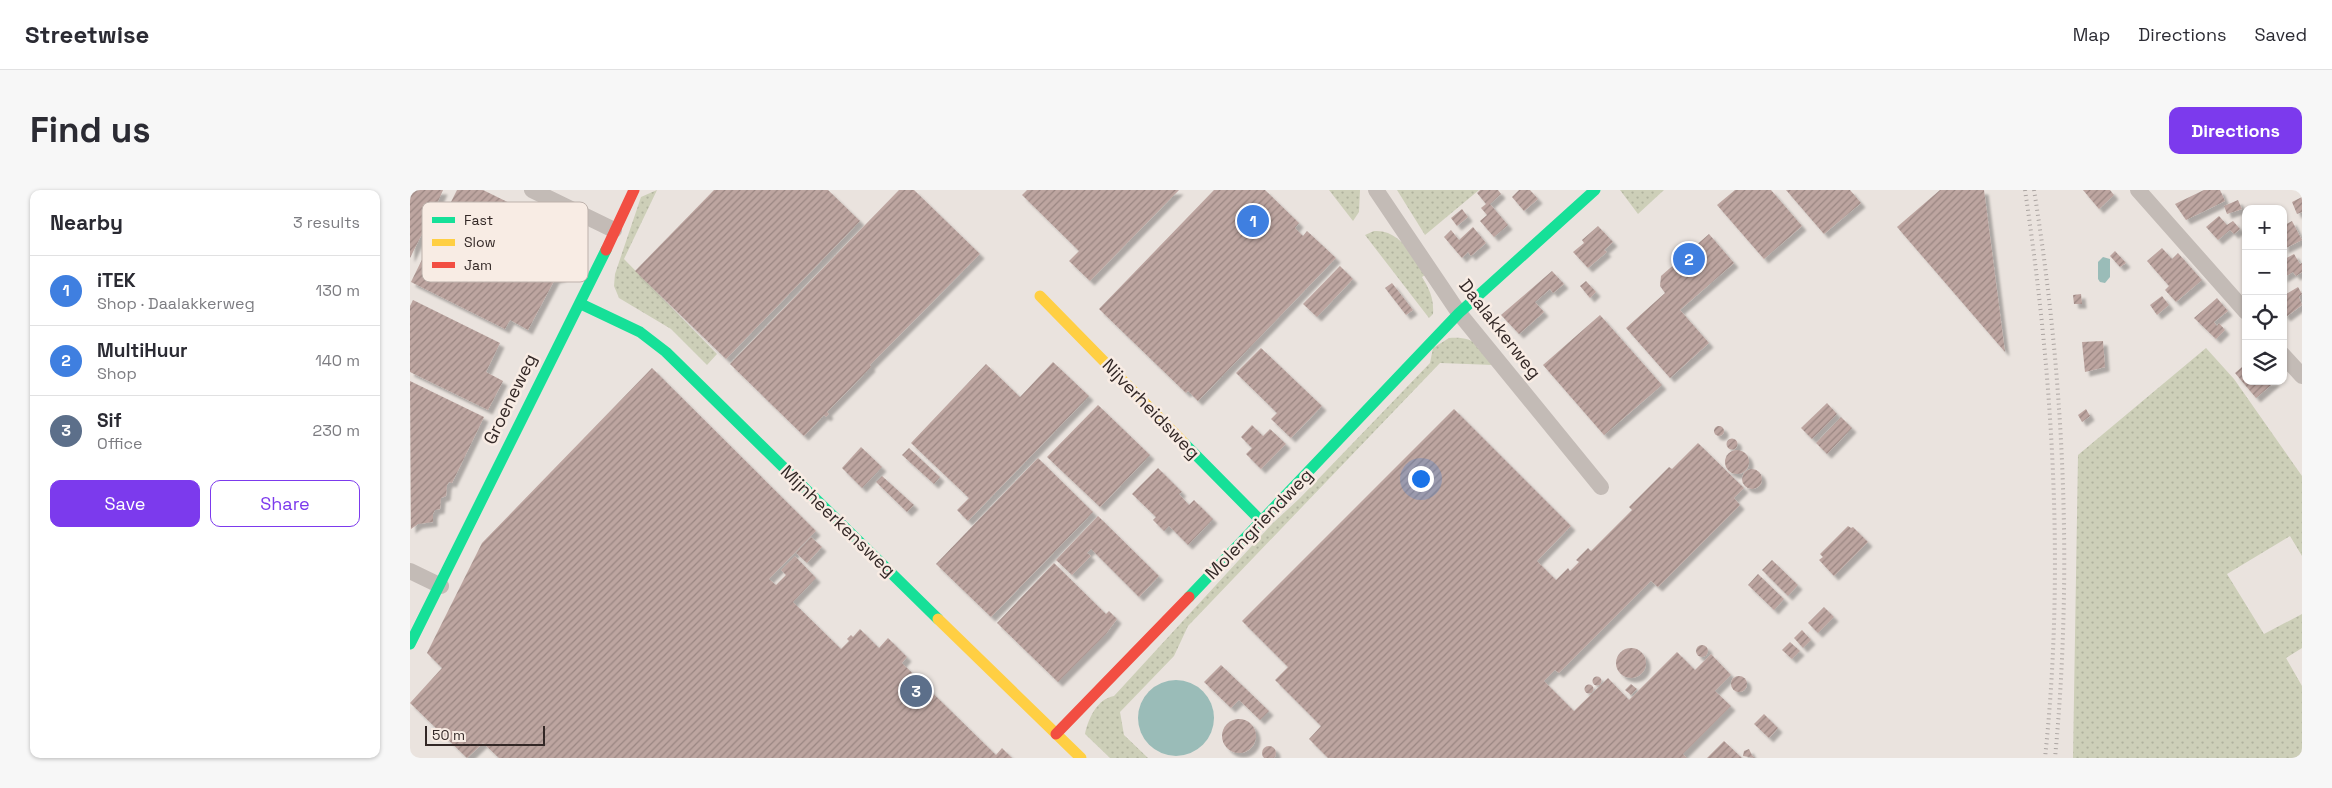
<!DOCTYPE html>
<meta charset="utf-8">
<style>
:root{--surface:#fff;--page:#f7f7f7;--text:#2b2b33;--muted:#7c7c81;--line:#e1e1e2;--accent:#7c3aed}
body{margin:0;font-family:"Space Grotesk",sans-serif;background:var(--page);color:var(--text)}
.controls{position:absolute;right:15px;top:15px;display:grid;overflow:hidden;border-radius:10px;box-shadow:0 1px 4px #0004}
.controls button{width:45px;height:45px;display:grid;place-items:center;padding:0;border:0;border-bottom:1px solid var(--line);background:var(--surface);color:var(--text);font:25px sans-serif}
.scale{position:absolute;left:15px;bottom:12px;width:120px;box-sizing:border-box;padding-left:5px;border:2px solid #332826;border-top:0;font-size:14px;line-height:18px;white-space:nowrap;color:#332826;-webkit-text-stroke:4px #f8ece4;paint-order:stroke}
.you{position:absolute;left:1010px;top:288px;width:18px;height:18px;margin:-12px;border:4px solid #fff;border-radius:50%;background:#1a73e8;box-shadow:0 0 0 8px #1a73e833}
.badge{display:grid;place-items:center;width:32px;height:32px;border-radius:50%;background:var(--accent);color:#fff;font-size:16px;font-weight:700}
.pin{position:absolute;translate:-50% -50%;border:2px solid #fff;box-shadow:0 1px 5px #0006}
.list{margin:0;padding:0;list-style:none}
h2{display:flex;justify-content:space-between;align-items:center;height:65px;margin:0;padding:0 20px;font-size:21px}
h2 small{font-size:16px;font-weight:400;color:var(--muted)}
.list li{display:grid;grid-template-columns:32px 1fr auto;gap:15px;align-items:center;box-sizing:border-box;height:70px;padding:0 20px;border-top:1px solid var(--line)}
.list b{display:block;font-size:19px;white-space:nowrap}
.list p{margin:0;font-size:16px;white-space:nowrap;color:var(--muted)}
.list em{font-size:16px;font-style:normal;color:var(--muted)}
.actions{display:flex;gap:10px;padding:15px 20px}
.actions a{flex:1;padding:11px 0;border:1px solid var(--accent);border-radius:10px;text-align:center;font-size:18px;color:var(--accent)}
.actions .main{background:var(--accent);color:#fff}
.icon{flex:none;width:28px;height:28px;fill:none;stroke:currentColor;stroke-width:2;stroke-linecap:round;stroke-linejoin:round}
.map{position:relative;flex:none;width:1892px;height:568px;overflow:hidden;border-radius:10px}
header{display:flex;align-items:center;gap:30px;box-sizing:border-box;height:70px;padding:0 25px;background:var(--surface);border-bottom:1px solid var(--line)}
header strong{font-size:24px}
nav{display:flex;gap:28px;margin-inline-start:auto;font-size:18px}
.intro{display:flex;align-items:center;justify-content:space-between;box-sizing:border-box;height:120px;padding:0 30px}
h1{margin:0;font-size:35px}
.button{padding:12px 22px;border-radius:10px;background:var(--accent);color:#fff;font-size:18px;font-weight:700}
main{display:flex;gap:30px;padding:0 30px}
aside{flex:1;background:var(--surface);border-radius:10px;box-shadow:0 1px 4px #0004}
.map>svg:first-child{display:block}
.green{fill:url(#green-dots)}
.water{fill:#9abcb8}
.building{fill:url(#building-hatch);filter:url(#shadow)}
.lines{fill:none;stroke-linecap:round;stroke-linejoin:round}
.street{stroke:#c3bbb6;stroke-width:16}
.fast{stroke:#16e098;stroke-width:11}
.slow{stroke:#ffcf43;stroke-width:11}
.jam{stroke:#f24e42;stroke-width:11}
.rail{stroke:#aba4a1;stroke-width:4;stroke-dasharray:1 4;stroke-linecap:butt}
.labels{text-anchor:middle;stroke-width:5;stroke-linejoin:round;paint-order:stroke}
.street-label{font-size:18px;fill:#332826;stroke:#f8ece4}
.key{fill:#f8ece4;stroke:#bdb1ab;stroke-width:1}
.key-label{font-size:14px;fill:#332826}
</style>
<header>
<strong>Streetwise</strong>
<nav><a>Map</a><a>Directions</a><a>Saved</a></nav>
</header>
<div class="intro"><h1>Find us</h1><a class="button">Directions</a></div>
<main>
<aside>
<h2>Nearby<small>3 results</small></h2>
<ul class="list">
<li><span class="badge" style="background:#3f7fe0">1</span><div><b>iTEK</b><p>Shop · Daalakkerweg</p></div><em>130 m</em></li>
<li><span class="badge" style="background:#3f7fe0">2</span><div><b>MultiHuur</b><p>Shop</p></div><em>140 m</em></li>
<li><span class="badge" style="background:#5c6f8a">3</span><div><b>Sif</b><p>Office</p></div><em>230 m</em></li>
</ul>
<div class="actions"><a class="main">Save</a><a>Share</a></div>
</aside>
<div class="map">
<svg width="1892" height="568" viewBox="0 0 1892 568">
<defs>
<pattern id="green-dots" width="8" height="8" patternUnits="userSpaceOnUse" patternTransform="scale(1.25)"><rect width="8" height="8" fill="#cdcfb8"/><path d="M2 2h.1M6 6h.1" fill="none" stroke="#b0b29e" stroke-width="1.8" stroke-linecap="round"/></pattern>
<pattern id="building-hatch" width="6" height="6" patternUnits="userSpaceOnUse" patternTransform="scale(1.25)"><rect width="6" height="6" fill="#bda5a0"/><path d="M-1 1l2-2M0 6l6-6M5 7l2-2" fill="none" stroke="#9a8682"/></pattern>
<filter id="shadow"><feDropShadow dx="4.5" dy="4.5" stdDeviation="1" flood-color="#0004"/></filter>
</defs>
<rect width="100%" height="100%" fill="#eae3de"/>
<g class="green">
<path d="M247 0 214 69 307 164 297 175 261 139 209 108 204 96 205 84 231 7Z"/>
<path d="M919 0H950L949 22 943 31Z"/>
<path d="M987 0H1069L1015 45Z"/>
<path d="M1210 0H1254L1228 24Z"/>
<path d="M964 41C990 39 1002 66 1015 85L1012 87C1020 100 1024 109 1023 124L1019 128 955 45Z"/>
<path d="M1039 148C1065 146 1070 156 1083 175L1030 173 778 436 764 466 710 522 714 545 738 568H700L675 544C678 529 687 509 704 506L863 333 890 308 1020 173 1023 158Z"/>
<path d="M1796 158 1824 189 1892 286V366L1880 346 1817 384 1854 444 1892 424V458L1876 468 1892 496V568H1663L1668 265Z"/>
</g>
<g class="water">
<path d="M1693 67 1700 69V87L1695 93 1690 92 1688 89V72Z"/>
<circle cx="766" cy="528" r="38"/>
</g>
<g class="building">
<path d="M0 0H33L23 23 33 28 47 0H73L146 36 141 46 144 47 148 42 155 40 162 41 167 46 169 53 168 60 163 65 157 68 150 80 152 87 145 89 118 140 100 130 95 139 1 92 28 37 18 32 0 68Z"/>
<path d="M304 0H418L450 31 316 169 225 81Z"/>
<path d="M489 0H504L570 64 460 175 461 177 417 222 419 224 416 227 414 225 394 246 320 174Z"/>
<path d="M617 0H769L680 91 659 71 669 61 612 5Z"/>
<path d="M804 0H855L889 33 885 38 893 46 897 41 926 68 788 211 778 201 776 203 689 119Z"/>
<path d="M1070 0H1088L1091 4 1080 14 1098 35 1084 47 1070 31 1077 25 1071 18 1076 14 1067 3Z"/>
<path d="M1109 0H1120L1128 9 1114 21 1102 7Z"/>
<path d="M1325 0H1361L1392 36 1354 69 1307 15Z"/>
<path d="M1376 0H1440L1451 13 1414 44Z"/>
<path d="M1530 0H1574L1595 162 1487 37Z"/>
<path d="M1673 0H1700L1704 5 1689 19Z"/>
<path d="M1794 0H1810L1815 11 1776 30 1765 14Z"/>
<path d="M1892 7V22L1887 24 1882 12Z"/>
<path d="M1828 10 1832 19 1817 24 1814 16Z"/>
<path d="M1052 19 1058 27 1047 36 1041 28Z"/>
<path d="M1809 26 1817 35 1823 31 1830 39 1824 44 1820 40 1808 50 1796 37Z"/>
<path d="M1882 31 1892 50 1874 59 1873 36Z"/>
<path d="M1188 36 1203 52 1194 60 1197 62 1178 78 1163 62 1174 53 1172 50Z"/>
<path d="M1063 37 1076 53 1061 66 1058 62 1052 68 1034 47 1041 40 1049 50Z"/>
<path d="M1299 44 1324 73 1270 120 1299 153 1260 188 1216 138 1255 103 1250 96 1251 86Z"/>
<path d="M1752 58 1762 69 1768 63 1792 90 1766 112 1755 100 1759 96 1737 71Z"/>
<path d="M1705 61 1716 73 1710 77 1700 66Z"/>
<path d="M1884 64 1890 74 1892 73V82L1886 86 1883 82 1873 88V70Z"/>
<path d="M930 76 943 89 907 127 893 114Z"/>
<path d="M1142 81 1154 94 1143 103 1140 99 1125 112 1134 122 1109 144 1091 125Z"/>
<path d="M1176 91 1186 102 1180 108 1170 96Z"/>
<path d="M982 93 1003 120 996 125 975 98Z"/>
<path d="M1888 97 1892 104 1889 107 1892 115 1876 127 1873 123V106Z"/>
<path d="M1671 104 1672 114H1664L1663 105Z"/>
<path d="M1752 106 1759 115 1747 125 1740 115Z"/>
<path d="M1807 108 1818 121 1804 132 1807 136 1809 133 1815 140 1806 149 1784 128Z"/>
<path d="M3 110 90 153 76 182 93 191 78 220 0 182V116Z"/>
<path d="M1190 125 1252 195 1194 245 1133 175Z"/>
<path d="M1693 151 1695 177 1675 182 1672 152Z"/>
<path d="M851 158 912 216 881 248 861 229 867 223 826 183Z"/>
<path d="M643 172 679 206 558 331 547 320 559 308 501 253 576 174 610 207Z"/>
<path d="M1832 177 1836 182V191H1842L1845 195 1849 191H1866L1846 208 1825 183Z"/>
<path d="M242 178 406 341 359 389 366 395 376 385 371 380 385 366 406 388 383 412 431 459 439 451 437 449 441 445 443 447 450 439 469 458 478 448 497 467 492 473 586 565 592 558 602 568H89L73 553 57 568 0 513 32 478 17 463 72 353Z"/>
<path d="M0 191 74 227 42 293 39 292 37 295 36 306 31 308 30 319 25 320 23 324V332L8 334 1 339Z"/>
<path d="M1417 213 1427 224 1402 249 1391 238Z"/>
<path d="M688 215 740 265 690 317 637 267Z"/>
<path d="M1044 219 1161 336 1127 371 1146 390 1158 378 1160 381 1169 372 1166 370 1178 358 1181 361 1222 320 1219 317 1259 277 1262 279 1288 253 1334 298 1324 308 1330 315 1248 397 1241 391 1149 483 1145 480 1134 491 1164 521 1198 488 1219 510 1267 462 1285 480 1301 464 1321 485 1305 501 1321 516 1273 564 1277 568H918L899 549 911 536 865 490 878 477 832 431Z"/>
<path d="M1676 219 1680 226 1672 232 1668 225Z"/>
<path d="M1431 227 1442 238 1417 264 1406 253Z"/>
<path d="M842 235 853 246 860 239 876 254 851 279 836 264 842 258 831 247Z"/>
<circle cx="1309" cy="241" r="5"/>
<circle cx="1322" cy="254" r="5.5"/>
<path d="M451 257 472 277 452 298 432 278Z"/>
<path d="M499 258 530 287 524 294 492 265Z"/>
<circle cx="1327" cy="272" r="12"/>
<path d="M628 268 683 322 581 427 526 374Z"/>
<path d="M748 278 772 302 769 304 779 315 784 310 803 329 778 355 759 336 754 341 743 330 746 327 722 304Z"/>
<circle cx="1342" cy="289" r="10"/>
<path d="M472 286 504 315 497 322 466 292Z"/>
<path d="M688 326 749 386 729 407 681 359 677 363 681 366 662 385 646 370Z"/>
<path d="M1438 336 1441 338 1443 337 1458 352 1424 386 1409 370 1413 367 1410 364Z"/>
<path d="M401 347 412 357 397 373 386 363Z"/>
<path d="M1362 370 1388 395 1378 406 1352 380Z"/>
<path d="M644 373 696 424 699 421 707 429 696 444 648 492 587 433Z"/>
<path d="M1348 384 1374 409 1364 420 1338 395Z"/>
<path d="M1414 417 1424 427 1408 443 1398 433Z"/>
<path d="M1392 440 1401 450 1393 458 1384 448Z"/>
<path d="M1380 452 1390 461 1382 469 1372 460Z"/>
<circle cx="1292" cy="461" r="6"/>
<circle cx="1221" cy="473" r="15"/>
<path d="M811 475 859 521 850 530 829 510 821 518 794 492Z"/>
<circle cx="1329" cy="494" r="8"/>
<circle cx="1187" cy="491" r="4.5"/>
<path d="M1221 494 1227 499 1221 505 1215 500Z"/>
<circle cx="1179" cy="499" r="4.5"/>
<path d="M1354 524 1368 538 1359 548 1344 534Z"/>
<circle cx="829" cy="546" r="17"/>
<path d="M1314 551 1332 568H1297Z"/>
<circle cx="859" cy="563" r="7"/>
<path d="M1339 559 1342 565 1345 568 1333 566 1334 561Z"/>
</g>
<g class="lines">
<g class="street">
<path d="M122 0 204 40"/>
<path d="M966 0 1049 123 1191 297"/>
<path d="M1728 0 1836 122"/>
<path d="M1873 165 1892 186"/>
<path d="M0 381 31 396"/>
</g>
<g class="fast">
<path d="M171 114 230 142 256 162 528 429"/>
<path d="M774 253 852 332"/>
<path d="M779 407 1049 123 1185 0"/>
<path d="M0 454 196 60"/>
</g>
<g class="slow">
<path d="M630 106 774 253"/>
<path d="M528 429 671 568"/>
</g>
<g class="jam">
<path d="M196 60 224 0"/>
<path d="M646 544 779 407"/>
</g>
<g class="rail">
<path d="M1615 0C1643 187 1655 379 1635 568"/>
<path d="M1624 0C1654 187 1663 379 1645 568"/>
</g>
</g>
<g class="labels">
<g class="street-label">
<text transform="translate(1090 139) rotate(52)" y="6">Daalakkerweg</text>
<text transform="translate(100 209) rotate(-64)" y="6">Groeneweg</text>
<text transform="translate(741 219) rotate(46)" y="6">Nijverheidsweg</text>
<text transform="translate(428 331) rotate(44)" y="6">Mijnheerkensweg</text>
<text transform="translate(849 334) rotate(-46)" y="6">Molengriendweg</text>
</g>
</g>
<rect x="12" y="12" width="166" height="80" rx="8" class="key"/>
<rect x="22" y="27" width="23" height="6" fill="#16e098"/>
<rect x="22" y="49" width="23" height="7" fill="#ffcf43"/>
<rect x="22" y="72" width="23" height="6" fill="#f24e42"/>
<g class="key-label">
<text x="54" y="35">Fast</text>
<text x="54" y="57">Slow</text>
<text x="54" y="80">Jam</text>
</g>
</svg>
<div class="controls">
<button>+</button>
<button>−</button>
<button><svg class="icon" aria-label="locate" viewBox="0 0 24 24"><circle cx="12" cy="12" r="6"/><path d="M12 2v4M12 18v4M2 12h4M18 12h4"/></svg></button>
<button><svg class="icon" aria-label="layers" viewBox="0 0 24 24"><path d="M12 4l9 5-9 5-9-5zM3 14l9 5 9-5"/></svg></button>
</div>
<div class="scale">50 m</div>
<div class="you"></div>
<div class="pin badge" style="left:843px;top:31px;background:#3f7fe0">1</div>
<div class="pin badge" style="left:1279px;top:69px;background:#3f7fe0">2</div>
<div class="pin badge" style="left:506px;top:501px;background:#5c6f8a">3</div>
</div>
</main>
